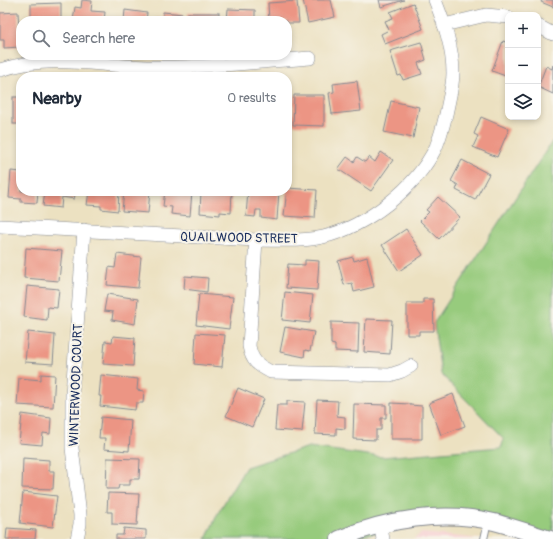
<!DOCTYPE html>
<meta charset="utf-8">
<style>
:root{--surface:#fff;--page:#f2f2f3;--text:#1f2937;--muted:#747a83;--line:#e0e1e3}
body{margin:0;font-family:Pangolin,sans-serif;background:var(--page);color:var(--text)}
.controls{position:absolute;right:12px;top:12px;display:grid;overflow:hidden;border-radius:8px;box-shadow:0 2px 6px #0003}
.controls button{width:36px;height:36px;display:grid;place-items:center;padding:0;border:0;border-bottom:1px solid var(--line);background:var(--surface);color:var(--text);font:20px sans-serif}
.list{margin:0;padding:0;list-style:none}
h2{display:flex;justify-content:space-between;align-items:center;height:52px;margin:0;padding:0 16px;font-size:17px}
h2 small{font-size:13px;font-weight:400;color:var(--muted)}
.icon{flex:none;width:22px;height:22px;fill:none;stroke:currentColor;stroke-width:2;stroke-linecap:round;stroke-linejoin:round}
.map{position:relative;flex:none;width:553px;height:539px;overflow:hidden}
.search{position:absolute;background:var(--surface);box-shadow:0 2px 6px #0003;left:16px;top:16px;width:276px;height:44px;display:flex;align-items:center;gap:10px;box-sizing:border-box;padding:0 14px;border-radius:16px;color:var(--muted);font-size:15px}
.panel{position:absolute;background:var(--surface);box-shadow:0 2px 6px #0003;left:16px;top:72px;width:276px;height:124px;border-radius:16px}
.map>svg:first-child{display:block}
.built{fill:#f7cfd3}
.green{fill:#97cb7d;stroke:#597d6e}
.building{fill:#ec9584}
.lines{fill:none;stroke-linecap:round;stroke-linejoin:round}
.service-casing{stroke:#848890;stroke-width:8}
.minor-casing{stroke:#848890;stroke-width:14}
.tertiary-casing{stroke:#848890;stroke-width:18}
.service{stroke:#fff;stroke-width:6}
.minor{stroke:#fff;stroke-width:13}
.tertiary{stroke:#fff;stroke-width:16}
.labels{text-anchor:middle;stroke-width:4;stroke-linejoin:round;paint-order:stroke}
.street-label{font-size:13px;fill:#1b2f5e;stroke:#f7f3e8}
</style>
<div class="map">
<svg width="553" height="539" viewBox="0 0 553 539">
<rect width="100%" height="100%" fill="#f7f3e8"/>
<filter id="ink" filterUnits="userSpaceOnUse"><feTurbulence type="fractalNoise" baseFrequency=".025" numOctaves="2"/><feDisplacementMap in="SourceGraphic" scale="8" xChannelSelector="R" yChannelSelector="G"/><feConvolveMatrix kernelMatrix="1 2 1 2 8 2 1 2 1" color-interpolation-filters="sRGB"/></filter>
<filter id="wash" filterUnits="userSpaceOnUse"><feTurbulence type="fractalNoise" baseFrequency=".012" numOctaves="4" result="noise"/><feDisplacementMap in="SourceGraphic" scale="16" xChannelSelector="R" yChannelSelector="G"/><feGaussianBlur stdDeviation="0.9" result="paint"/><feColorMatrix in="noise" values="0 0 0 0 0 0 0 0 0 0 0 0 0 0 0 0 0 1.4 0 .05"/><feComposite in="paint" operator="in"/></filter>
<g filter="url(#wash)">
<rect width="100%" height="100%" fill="#ece1c1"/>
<path class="built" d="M422 533 480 539H414Z"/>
<path class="green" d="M553 140V539L464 518 339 539H206L218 513 246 467 309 447 382 457 501 447 504 439 441 374 434 323Z"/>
<g id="blocks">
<g class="building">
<path d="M82 0 92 1 91 11 105 12 104 21H73L75 7 81 8Z"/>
<path d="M303 0H331L335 17 308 23Z"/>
<path d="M379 0H404L381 7Z"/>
<path d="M542 0H553V7L541 2Z"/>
<path d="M297 1 299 23H287V21H269L268 3Z"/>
<path d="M61 3V21H31V4Z"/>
<path d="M413 3 423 29 385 44 381 34 389 30 385 21 393 18 390 12Z"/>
<path d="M228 9 255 10V21H227Z"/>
<path d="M125 10 147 13 146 21H116V19L124 20Z"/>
<path d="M18 12 20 47 4 48V40H0V13Z"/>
<path d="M163 12 183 14V21H155L156 18H163Z"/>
<rect x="188" y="13" width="31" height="8"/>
<path d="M503 41 508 43V77L492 71Z"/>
<path d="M421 42 426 60 418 63 422 74 403 80 401 75 398 76 390 51Z"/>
<path d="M553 65V94L538 87 546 66 552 69Z"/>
<path d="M357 81 361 111 332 114 329 93 334 92 333 84Z"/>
<path d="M294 95H324V126L293 125Z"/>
<rect x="13" y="97" width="8" height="27"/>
<path d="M391 101 419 107 413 138 384 132Z"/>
<path d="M481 117 509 129 497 157 473 147 478 136 474 134Z"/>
<path d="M381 152 393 160 371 191 338 169 347 157 354 162 357 157 365 162 369 157 375 162Z"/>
<path d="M462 160 489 174 475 200 456 190 458 185 451 181Z"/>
<path d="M11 171 21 172V191H38L37 203 21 202V199L9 198Z"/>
<path d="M287 188 317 190 315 218 284 216Z"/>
<path d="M45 191H76L74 199 62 197 61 208 43 206Z"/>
<path d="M89 191H119L118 211 101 209V206L87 205Z"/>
<path d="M124 191H150L148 213 122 211Z"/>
<path d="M165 191H192L190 216 171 214 172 207 163 206Z"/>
<path d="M201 191H232L231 213 220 212V215L200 213Z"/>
<path d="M248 191H279L277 220 261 218V210H256L255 217 246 216Z"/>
<path d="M438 197 460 217 439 239 420 221 429 212 426 210Z"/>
<path d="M406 229 423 255 399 271 382 245Z"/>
<path d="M26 248 62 251 59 281 24 278Z"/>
<path d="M117 254 141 257 138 288 107 285 109 267 115 268Z"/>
<path d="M353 257 354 261 367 257 374 287 354 292 352 283 344 285 338 261Z"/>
<path d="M305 260 319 261 317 290 286 288 288 264 305 265Z"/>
<path d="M185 276 208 278 207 292 184 289Z"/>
<path d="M27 286 59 289 57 308 48 307 47 320 24 317Z"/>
<path d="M285 292 313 295 310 323 282 320Z"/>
<path d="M107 294 138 299 135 324 112 320 113 312 104 311Z"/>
<path d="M199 294 233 297 229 329 196 325Z"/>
<path d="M423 299H433L434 331H419V335H407V303H423Z"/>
<path d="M366 319 392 320 390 354 364 352Z"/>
<path d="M331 322 359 323 358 352 335 351V345L331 344Z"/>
<path d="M285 327 314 332 310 351 305 350 304 357 280 352Z"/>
<path d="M28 332 55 335 53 364 25 362Z"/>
<path d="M196 333 225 335 222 367 194 364Z"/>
<path d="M113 336 135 338 133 366 103 364 105 341 112 342Z"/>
<path d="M41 374 55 375 53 407 17 405 19 378 41 380Z"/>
<path d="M101 375 138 379 137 390 144 391 143 403H136L135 410 100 406 101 396H99Z"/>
<path d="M238 388 264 399 252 427 226 416Z"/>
<path d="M453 394 465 426 441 435 429 403Z"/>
<path d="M317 400 338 401 337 416 345 417V429L336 428V435L315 434Z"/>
<path d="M287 401 305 402 302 432 275 430 277 405H287Z"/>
<path d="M391 403 410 404V405L422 406V439H391Z"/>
<path d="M354 404 386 405V418H381V430H376V440L353 439Z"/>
<path d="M22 414 51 418 50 434 43 433 42 445 19 443Z"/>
<path d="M101 417 131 420 129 451 104 449 105 438H99Z"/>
<path d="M23 458 49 460V471H54L53 489 22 488Z"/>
<path d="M107 458 140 459 139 479H130V485H119L118 489H106Z"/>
<path d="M23 492 57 496 53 527 20 523Z"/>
<path d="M108 493 139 494 137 525 112 524V512H107Z"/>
<path d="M7 528 36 530 35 539H6Z"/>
<path d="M124 528 146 530V539H116V535H123Z"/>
</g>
</g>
</g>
<g filter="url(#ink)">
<use href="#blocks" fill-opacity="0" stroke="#848890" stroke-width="1"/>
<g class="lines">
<defs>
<path id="service" d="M484 539 486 530"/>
<g id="minor">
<path d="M444 25 486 15 508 17"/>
<path d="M538 26 553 34"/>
<path d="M0 70C50 53 101 67 151 67 204 68 257 62 310 58"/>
<path d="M0 226 256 240C278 240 301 242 323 237 367 226 416 188 436 147 442 132 446 116 449 100 451 91 453 82 453 73 453 48 444 23 435 0"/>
<path d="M256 240 249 346C252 362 258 365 271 372L390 375 402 371 411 366"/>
<path d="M380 524 383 539"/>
<path d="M77 539 80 524V515L72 448V395L84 230"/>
</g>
<path id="tertiary" d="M339 539C385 519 444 510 494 522 513 527 531 533 550 539"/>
</defs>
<use href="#service" class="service-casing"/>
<use href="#minor" class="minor-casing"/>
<use href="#tertiary" class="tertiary-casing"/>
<use href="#service" class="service"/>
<use href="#minor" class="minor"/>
<use href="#tertiary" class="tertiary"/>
</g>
</g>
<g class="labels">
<g class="street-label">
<text transform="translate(239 237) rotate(1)" y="5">QUAILWOOD STREET</text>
<text transform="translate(75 385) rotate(-88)" y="5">WINTERWOOD COURT</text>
</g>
</g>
</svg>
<div class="controls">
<button>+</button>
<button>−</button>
<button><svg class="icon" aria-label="layers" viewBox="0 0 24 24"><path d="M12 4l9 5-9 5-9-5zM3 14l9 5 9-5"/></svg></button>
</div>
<div class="search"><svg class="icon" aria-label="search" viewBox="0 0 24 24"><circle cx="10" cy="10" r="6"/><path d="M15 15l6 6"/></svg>Search here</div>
<section class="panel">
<h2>Nearby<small>0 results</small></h2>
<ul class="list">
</ul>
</section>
</div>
